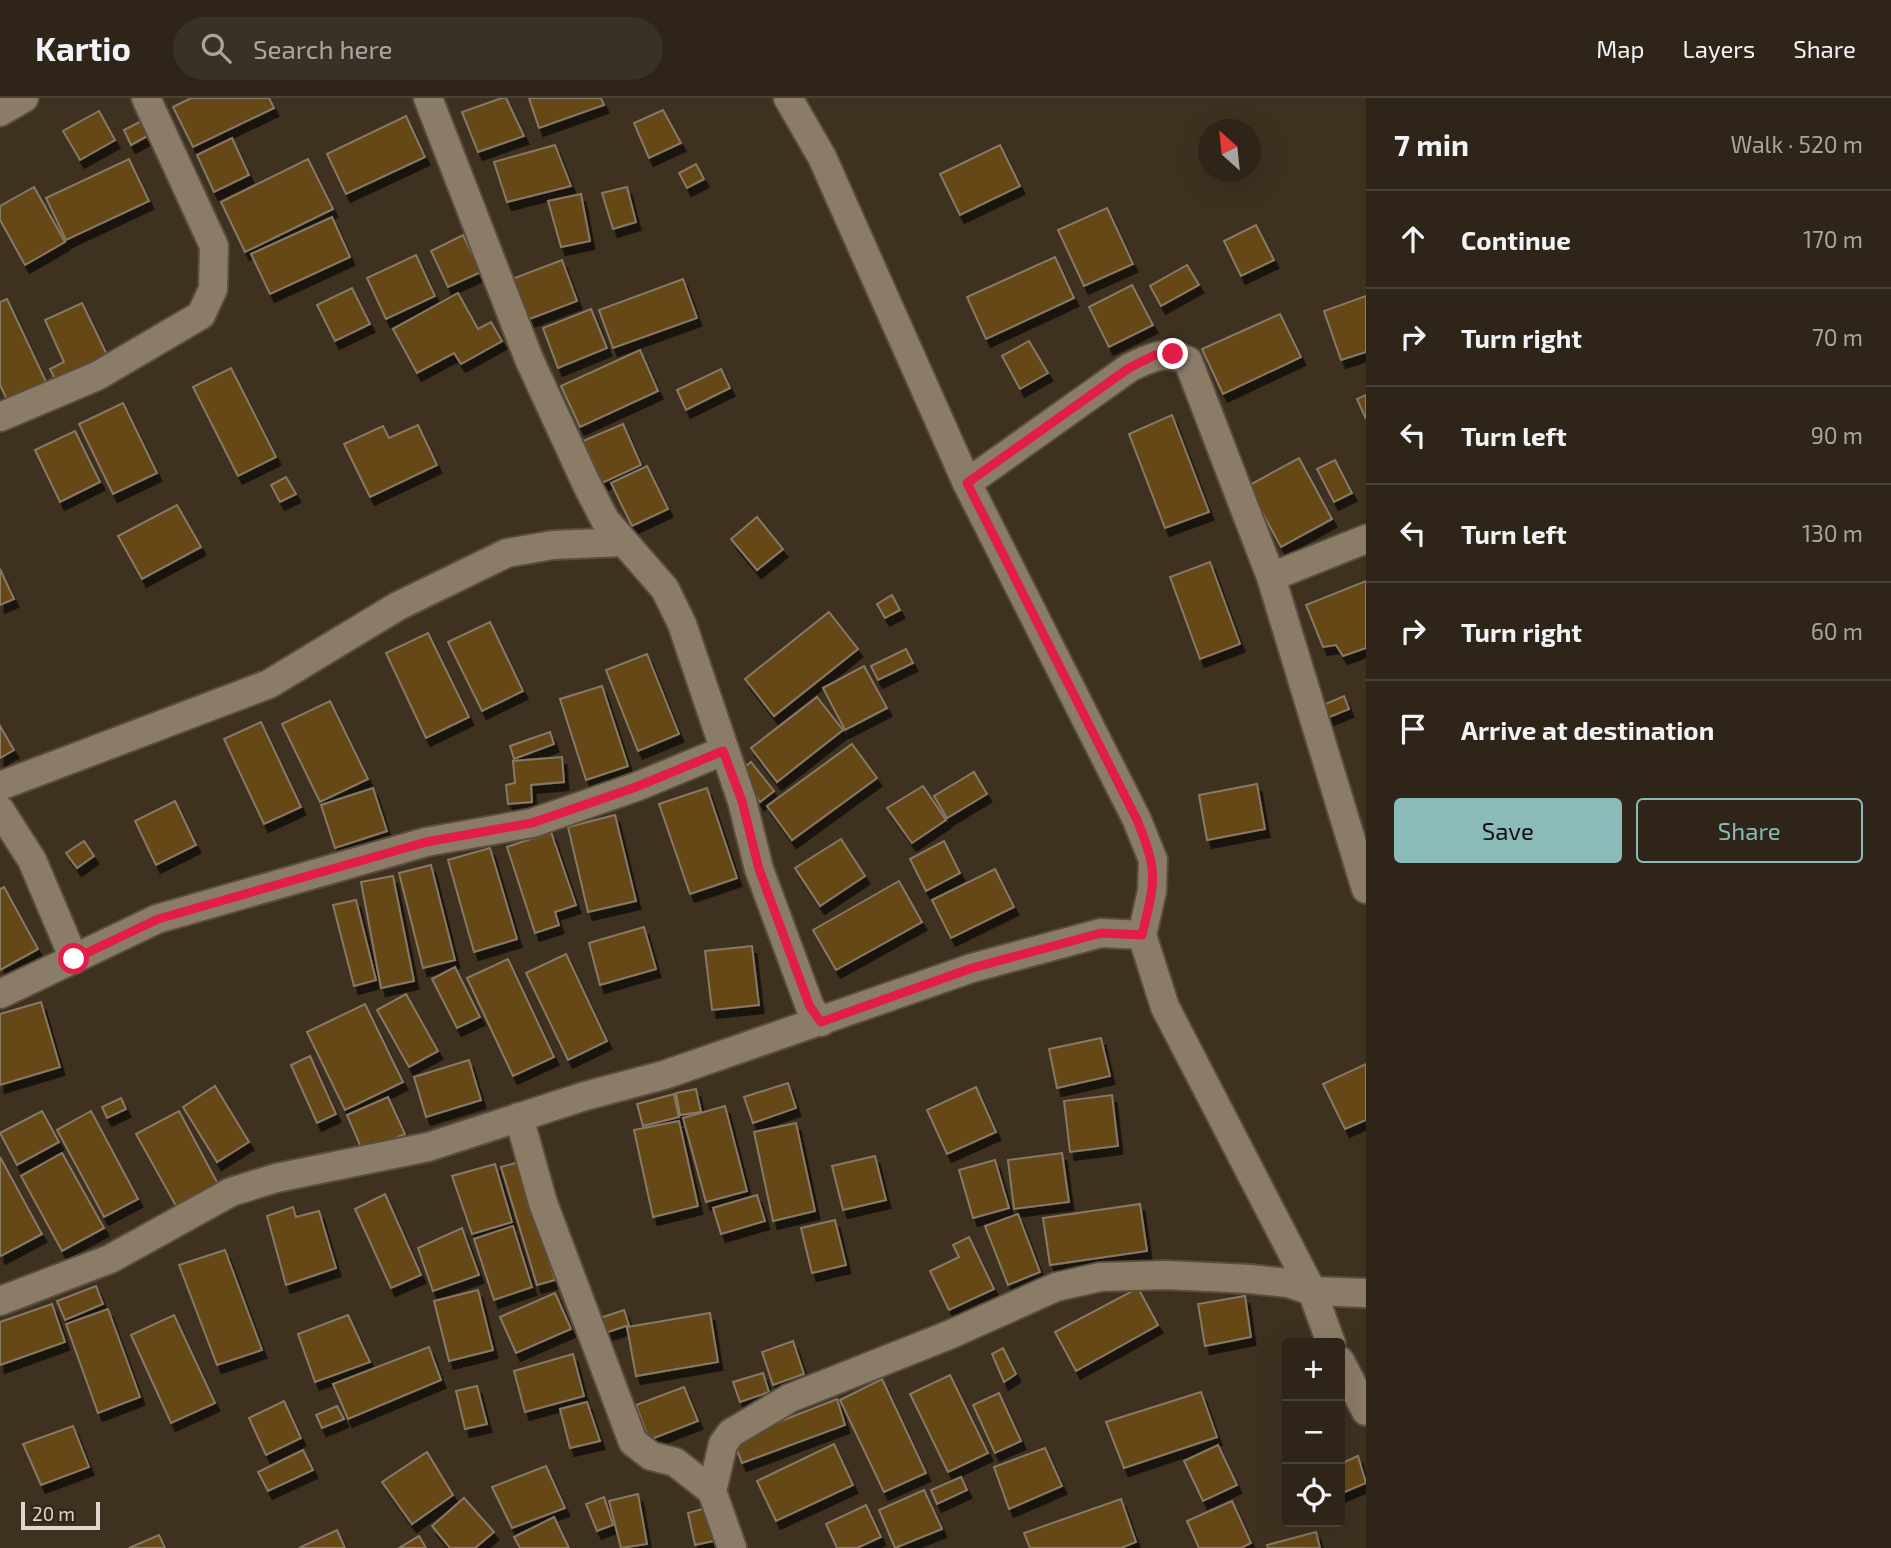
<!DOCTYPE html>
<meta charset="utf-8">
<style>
:root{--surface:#2e2518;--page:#3a3125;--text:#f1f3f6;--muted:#a7a5a2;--line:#494237;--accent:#8bbbb9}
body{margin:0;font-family:"Exo 2",sans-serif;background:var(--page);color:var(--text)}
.controls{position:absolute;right:21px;bottom:21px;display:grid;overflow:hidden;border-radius:7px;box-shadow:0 7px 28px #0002}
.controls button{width:63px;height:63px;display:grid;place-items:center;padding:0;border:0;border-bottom:2px solid var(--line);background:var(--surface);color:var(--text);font:35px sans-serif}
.compass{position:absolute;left:1198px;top:21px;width:63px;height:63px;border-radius:50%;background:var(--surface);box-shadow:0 7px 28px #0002;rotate:333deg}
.scale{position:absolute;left:21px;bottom:18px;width:79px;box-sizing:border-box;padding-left:7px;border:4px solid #dfd7cd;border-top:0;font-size:19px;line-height:24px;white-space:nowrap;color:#dfd7cd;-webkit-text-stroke:5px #332716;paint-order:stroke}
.stop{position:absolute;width:21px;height:21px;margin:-16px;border:5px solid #e11d48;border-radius:50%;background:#fff}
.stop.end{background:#e11d48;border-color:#fff;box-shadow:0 2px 7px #0008}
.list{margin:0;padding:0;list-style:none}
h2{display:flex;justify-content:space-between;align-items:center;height:91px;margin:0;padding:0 28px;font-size:30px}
h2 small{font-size:23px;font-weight:400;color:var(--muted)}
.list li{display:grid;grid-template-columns:46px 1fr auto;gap:21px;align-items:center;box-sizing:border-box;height:98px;padding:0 28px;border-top:2px solid var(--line)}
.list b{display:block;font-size:26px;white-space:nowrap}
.list em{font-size:23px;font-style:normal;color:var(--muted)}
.actions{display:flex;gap:14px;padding:21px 28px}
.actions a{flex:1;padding:16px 0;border:2px solid var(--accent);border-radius:7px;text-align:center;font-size:24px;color:var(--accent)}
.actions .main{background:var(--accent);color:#111}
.icon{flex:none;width:38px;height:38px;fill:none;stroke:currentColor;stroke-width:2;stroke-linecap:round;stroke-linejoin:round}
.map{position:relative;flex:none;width:1366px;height:1450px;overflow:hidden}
header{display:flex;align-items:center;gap:42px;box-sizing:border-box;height:98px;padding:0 35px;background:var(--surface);border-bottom:2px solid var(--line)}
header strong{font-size:33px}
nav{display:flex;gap:38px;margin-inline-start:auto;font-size:24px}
.search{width:490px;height:63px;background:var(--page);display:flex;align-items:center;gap:18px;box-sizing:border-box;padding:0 24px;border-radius:38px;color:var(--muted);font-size:26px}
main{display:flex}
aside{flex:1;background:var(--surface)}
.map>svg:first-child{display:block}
.building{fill:#664718;stroke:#877965;stroke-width:2;filter:url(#shadow)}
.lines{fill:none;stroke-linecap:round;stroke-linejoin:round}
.street-casing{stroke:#584e3f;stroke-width:32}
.street{stroke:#8b7c68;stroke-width:28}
.route{stroke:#e11d48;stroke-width:9}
</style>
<header>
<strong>Kartio</strong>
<div class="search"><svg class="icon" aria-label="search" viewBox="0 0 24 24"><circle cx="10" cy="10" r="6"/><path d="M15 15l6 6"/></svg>Search here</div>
<nav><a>Map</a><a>Layers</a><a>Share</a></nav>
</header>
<main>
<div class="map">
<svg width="1366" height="1450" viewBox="0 0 1366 1450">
<defs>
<filter id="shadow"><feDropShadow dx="4.5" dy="8" stdDeviation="0" flood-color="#0009"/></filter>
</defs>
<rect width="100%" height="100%" fill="#3e3120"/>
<g class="building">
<path d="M191 0H269L274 10 193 49 173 9Z"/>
<path d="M502 0H506L524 38 478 54 462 14Z"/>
<path d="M529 0H601L604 7 539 30Z"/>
<path d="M663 12 681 45 649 60 634 25Z"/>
<path d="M99 13 115 42 80 62 63 33Z"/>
<path d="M406 18 425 59 346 96 327 56Z"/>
<path d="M143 22 151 36 131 47 124 32Z"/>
<path d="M232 40 249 77 214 94 197 57Z"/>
<path d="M555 47 571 88 507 104 494 64Z"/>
<path d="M1000 47 1020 88 960 117 940 76Z"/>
<path d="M129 61 149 103 66 142 46 100Z"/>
<path d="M308 61 333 111 245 154 221 104Z"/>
<path d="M696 66 704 81 687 90 679 75Z"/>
<path d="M34 89 65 144 25 167 0 122V108Z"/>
<path d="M627 89 636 124 613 131 602 95Z"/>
<path d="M581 96 590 143 561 149 548 103Z"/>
<path d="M1107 110 1133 166 1084 188 1058 132Z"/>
<path d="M332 119 350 159 270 196 251 156Z"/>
<path d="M1256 127 1274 162 1241 178 1224 143Z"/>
<path d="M463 137 481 174 448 189 431 153Z"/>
<path d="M416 157 435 198 386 221 367 180Z"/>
<path d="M1055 159 1074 200 986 241 967 199Z"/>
<path d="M562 162 577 203 527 222 512 181Z"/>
<path d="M1187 167 1199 187 1161 208 1150 188Z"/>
<path d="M683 181 697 220 613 250 599 212Z"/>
<path d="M1132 187 1153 227 1109 249 1089 209Z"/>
<path d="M352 190 370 226 335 243 317 207Z"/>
<path d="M458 195 478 231 491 224 502 243 461 266 454 255 417 275 393 231Z"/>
<path d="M1366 198V254L1341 262 1324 213Z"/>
<path d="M7 201 49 290 10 308 0 287V204Z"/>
<path d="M82 205 110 263 58 287 50 271 64 264 45 222Z"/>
<path d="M591 211 607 250 558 270 543 230Z"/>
<path d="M1280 216 1301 259 1223 296 1202 251Z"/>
<path d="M1029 243 1048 275 1020 291 1002 258Z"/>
<path d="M640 252 658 293 580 329 561 288Z"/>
<path d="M231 270 276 359 238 378 193 289Z"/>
<path d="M721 271 730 290 686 312 677 292Z"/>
<path d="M1366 297V321L1357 301Z"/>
<path d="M123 305 157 375 113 396 79 326Z"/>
<path d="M1172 317 1209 414 1165 430 1129 336Z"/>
<path d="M623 326 641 367 602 385 583 343Z"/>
<path d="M418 327 437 367 370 399 344 346 383 328 389 340Z"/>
<path d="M75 333 100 384 60 404 35 352Z"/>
<path d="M1299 360 1332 421 1281 449 1248 388Z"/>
<path d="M1335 362 1352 395 1334 404 1317 371Z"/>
<path d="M647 368 668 411 632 428 611 385Z"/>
<path d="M286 379 296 396 280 404 271 387Z"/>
<path d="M177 407 201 449 142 481 118 438Z"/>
<path d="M757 419 783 451 757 472 731 441Z"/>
<path d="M1210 464 1240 546 1200 561 1170 479Z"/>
<path d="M0 471 14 501 0 507Z"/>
<path d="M1366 483V550L1343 558 1336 547 1323 549 1306 507Z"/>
<path d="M892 497 900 512 885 520 877 506Z"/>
<path d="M829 514 858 551 774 618 745 581Z"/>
<path d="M490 524 523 593 482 613 448 544Z"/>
<path d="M428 535 469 619 426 640 386 555Z"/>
<path d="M906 551 913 565 878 582 871 568Z"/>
<path d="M647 556 679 636 638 653 606 572Z"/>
<path d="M864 568 887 610 845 632 823 590Z"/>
<path d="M602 588 628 668 586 682 560 601Z"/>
<path d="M1344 598 1349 611 1327 620 1321 608Z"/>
<path d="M817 599 843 632 777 684 751 650Z"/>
<path d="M330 603 368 681 320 704 282 626Z"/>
<path d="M261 624 301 709 264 726 224 641Z"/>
<path d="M0 628 14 652 0 660Z"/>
<path d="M550 634 554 646 514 661 510 648Z"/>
<path d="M852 646 877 680 792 742 767 708Z"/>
<path d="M562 659 564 684 531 687 532 704 508 706 506 687 515 685 513 663Z"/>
<path d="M751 664 774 693 760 704 738 675Z"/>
<path d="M974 674 987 696 947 720 934 698Z"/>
<path d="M1257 686 1265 731 1207 742 1199 697Z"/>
<path d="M923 688 946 722 912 745 887 710Z"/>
<path d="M373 690 387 733 335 750 321 707Z"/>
<path d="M707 690 737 780 690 796 659 706Z"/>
<path d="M175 703 196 747 156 767 135 723Z"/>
<path d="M615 717 636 803 588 814 568 729Z"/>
<path d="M551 734 576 807 555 814 559 827 535 835 507 749Z"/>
<path d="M841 741 865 778 820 808 795 770Z"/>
<path d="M84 743 94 758 77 770 66 755Z"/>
<path d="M944 743 960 775 926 793 910 761Z"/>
<path d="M490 750 517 841 474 854 448 762Z"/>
<path d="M431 767 455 862 423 870 399 775Z"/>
<path d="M995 771 1014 809 951 840 932 802Z"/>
<path d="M393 778 414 883 381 890 361 784Z"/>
<path d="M899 783 922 824 836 872 813 832Z"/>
<path d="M4 789 38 851 0 872V791Z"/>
<path d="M356 802 376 882 354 888 333 807Z"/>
<path d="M644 829 656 871 600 887 589 845Z"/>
<path d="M752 848 759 907 712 912 705 853Z"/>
<path d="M566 856 607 943 568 962 526 875Z"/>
<path d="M508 861 554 959 513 978 467 880Z"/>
<path d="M455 869 480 919 457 930 432 881Z"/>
<path d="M406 896 438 953 409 969 377 912Z"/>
<path d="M41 904 60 969 0 987V916Z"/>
<path d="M365 906 403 984 345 1012 307 934Z"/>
<path d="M1101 940 1110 978 1057 990 1049 951Z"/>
<path d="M310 958 336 1016 317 1025 291 967Z"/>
<path d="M469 962 481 1002 426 1019 414 979Z"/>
<path d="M1366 966V1022L1345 1031 1323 986Z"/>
<path d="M788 985 796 1010 753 1025 744 999Z"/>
<path d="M215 988 249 1044 217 1064 183 1009Z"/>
<path d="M976 989 996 1034 947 1056 927 1012Z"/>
<path d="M696 991 701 1014 680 1017 676 995Z"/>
<path d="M674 996 679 1019 643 1028 637 1006Z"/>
<path d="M1112 997 1118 1048 1070 1054 1064 1003Z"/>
<path d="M388 999 405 1036 363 1054 347 1017Z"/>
<path d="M121 1000 126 1011 107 1020 102 1009Z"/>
<path d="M725 1008 747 1093 706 1104 683 1020Z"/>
<path d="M42 1013 59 1044 17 1067 0 1035Z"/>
<path d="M91 1013 138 1101 104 1119 57 1032Z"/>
<path d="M179 1013 218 1086 176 1108 136 1036Z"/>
<path d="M679 1023 698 1108 653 1119 634 1032Z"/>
<path d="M796 1025 815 1113 773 1123 754 1034Z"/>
<path d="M62 1055 104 1130 62 1153 21 1078Z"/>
<path d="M1062 1055 1069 1104 1014 1111 1008 1062Z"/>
<path d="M875 1058 886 1102 843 1112 832 1068Z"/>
<path d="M0 1059 42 1136 1 1158 0 1156Z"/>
<path d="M995 1062 1009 1110 973 1120 959 1072Z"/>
<path d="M519 1064 555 1182 537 1187 501 1069Z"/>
<path d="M495 1066 512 1124 472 1136 452 1078Z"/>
<path d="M385 1096 421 1177 391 1190 355 1111Z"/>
<path d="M757 1097 765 1123 721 1136 713 1110Z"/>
<path d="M1140 1106 1147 1153 1050 1167 1043 1120Z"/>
<path d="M293 1109 296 1119 319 1113 336 1170 286 1187 267 1118Z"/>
<path d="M1018 1116 1040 1174 1008 1187 985 1128Z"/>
<path d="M835 1122 846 1167 812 1175 801 1130Z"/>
<path d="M513 1128 532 1189 494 1202 474 1141Z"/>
<path d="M462 1130 479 1177 433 1193 418 1150Z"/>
<path d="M969 1139 994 1191 949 1212 930 1173 959 1159 953 1147Z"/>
<path d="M225 1152 262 1252 217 1267 179 1167Z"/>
<path d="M96 1188 103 1206 65 1222 57 1203Z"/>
<path d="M1138 1190 1158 1227 1076 1273 1055 1234Z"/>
<path d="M478 1192 493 1252 449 1263 434 1203Z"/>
<path d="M555 1195 571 1231 516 1255 500 1219Z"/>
<path d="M1245 1198 1251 1239 1205 1248 1198 1206Z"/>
<path d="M52 1206 65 1244 0 1267V1224Z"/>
<path d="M108 1211 140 1299 98 1315 66 1226Z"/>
<path d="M624 1212 629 1227 605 1235 600 1220Z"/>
<path d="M710 1215 718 1264 636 1278 627 1229Z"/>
<path d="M174 1217 215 1305 171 1325 131 1237Z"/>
<path d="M348 1217 370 1264 315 1284 298 1236Z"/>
<path d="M793 1243 804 1276 773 1287 762 1254Z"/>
<path d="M429 1249 441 1282 348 1321 333 1286Z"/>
<path d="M1003 1250 1016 1276 1004 1284 992 1256Z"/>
<path d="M573 1256 584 1298 525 1314 514 1273Z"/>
<path d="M763 1275 769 1294 740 1304 733 1284Z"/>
<path d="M950 1277 988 1355 948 1374 910 1296Z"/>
<path d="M882 1281 926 1375 884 1394 840 1302Z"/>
<path d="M477 1288 487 1326 465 1331 456 1293Z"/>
<path d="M684 1289 698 1323 649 1342 636 1307Z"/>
<path d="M1201 1294 1217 1339 1124 1370 1106 1324Z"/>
<path d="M999 1295 1021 1343 995 1355 973 1307Z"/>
<path d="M837 1301 845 1327 742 1365 733 1342Z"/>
<path d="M284 1303 301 1340 266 1357 249 1320Z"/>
<path d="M587 1304 600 1343 570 1350 560 1311Z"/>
<path d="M337 1308 344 1321 322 1330 316 1317Z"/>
<path d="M73 1328 89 1369 41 1387 23 1346Z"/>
<path d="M834 1346 853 1387 776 1423 757 1383Z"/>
<path d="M1218 1347 1237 1387 1203 1403 1184 1363Z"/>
<path d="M1045 1350 1062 1388 1009 1411 994 1369Z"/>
<path d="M303 1352 313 1372 268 1393 258 1374Z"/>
<path d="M427 1354 453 1397 412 1426 382 1384Z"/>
<path d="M1358 1358 1366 1385 1340 1396V1366Z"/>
<path d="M546 1368 565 1410 512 1430 492 1389Z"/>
<path d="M961 1379 967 1392 937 1406 931 1392Z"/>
<path d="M924 1392 942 1431 895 1450 879 1412Z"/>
<path d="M638 1396 647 1446 621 1450 609 1403Z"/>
<path d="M604 1399 613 1427 597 1433 586 1406Z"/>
<path d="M464 1400 494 1434 475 1450H450L432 1428Z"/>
<path d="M1121 1401 1136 1444 1121 1450H1030L1024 1435Z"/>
<path d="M1232 1403 1251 1445 1241 1450H1199L1187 1423Z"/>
<path d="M866 1407 881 1439 857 1450H837L826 1426Z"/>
<path d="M710 1409 718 1442 695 1447 688 1415Z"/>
<path d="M554 1419 569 1450H520L514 1439Z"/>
<path d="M337 1432 345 1450H299Z"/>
<path d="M1316 1434 1320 1450H1268L1267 1447Z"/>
<path d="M159 1437 165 1450H129Z"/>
<path d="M419 1438 426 1450H399Z"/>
</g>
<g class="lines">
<defs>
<g id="street">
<path d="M428 0 529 261 586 385 605 422 665 491 682 526 742 703 759 771 810 909 821 924"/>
<path d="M788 0 822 59 967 385 1137 722 1153 762 1152 793 1142 837 1165 909 1312 1193 1331 1245"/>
<path d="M0 14 24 0"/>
<path d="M0 319 97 278 201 217 213 191 214 148 146 0"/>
<path d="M967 385 1129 270C1151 259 1165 252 1188 263L1271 479 1366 441"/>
<path d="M1271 479 1366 791"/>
<path d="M0 688 269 586 398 508 507 455 553 447 623 444"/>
<path d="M0 712 32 762 74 861"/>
<path d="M0 896 157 821 426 744 532 725 636 689 723 653"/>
<path d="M519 1019 543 1105 633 1344 651 1358 675 1364 712 1393"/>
<path d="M0 1203 110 1161 231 1094 276 1080 428 1049 585 998 664 977 972 870 1101 835 1142 837"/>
<path d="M1340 1263 1366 1313"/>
<path d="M732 1450 712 1393 723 1346 731 1335 790 1300 949 1237 1056 1189 1100 1179 1166 1177 1250 1181 1288 1185 1312 1193 1366 1195"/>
</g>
</defs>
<use href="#street" class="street-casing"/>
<use href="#street" class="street"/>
</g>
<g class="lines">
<path class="route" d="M74 861 158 821 426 744 532 725 636 689 723 653 742 703 759 771 810 909 821 924 972 870 1101 835 1142 837C1155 783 1159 774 1137 722L967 385 1129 270 1155 257 1173 256"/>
</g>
</svg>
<div class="controls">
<button>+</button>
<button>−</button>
<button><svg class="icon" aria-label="locate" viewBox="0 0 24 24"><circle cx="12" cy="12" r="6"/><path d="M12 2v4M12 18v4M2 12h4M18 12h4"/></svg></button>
</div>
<svg class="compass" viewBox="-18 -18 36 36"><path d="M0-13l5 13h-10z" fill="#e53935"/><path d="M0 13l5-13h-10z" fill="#a7a5a2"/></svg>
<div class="scale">20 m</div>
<div class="stop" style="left:74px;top:861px"></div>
<div class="stop end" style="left:1173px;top:256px"></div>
</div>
<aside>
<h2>7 min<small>Walk · 520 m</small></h2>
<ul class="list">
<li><svg class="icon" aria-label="ahead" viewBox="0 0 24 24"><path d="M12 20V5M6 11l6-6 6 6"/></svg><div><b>Continue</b></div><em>170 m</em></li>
<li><svg class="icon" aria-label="right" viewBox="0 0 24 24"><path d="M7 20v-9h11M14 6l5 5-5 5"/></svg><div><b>Turn right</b></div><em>70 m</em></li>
<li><svg class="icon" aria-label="left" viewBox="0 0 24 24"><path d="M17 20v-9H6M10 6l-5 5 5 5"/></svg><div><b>Turn left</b></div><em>90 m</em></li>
<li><svg class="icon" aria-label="left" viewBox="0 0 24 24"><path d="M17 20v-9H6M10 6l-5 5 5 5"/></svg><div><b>Turn left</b></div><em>130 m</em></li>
<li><svg class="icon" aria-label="right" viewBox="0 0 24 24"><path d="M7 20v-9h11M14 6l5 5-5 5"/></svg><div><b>Turn right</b></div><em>60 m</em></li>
<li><svg class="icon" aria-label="arrive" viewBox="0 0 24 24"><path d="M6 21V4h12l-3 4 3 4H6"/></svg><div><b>Arrive at destination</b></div></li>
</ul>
<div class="actions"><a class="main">Save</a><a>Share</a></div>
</aside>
</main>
